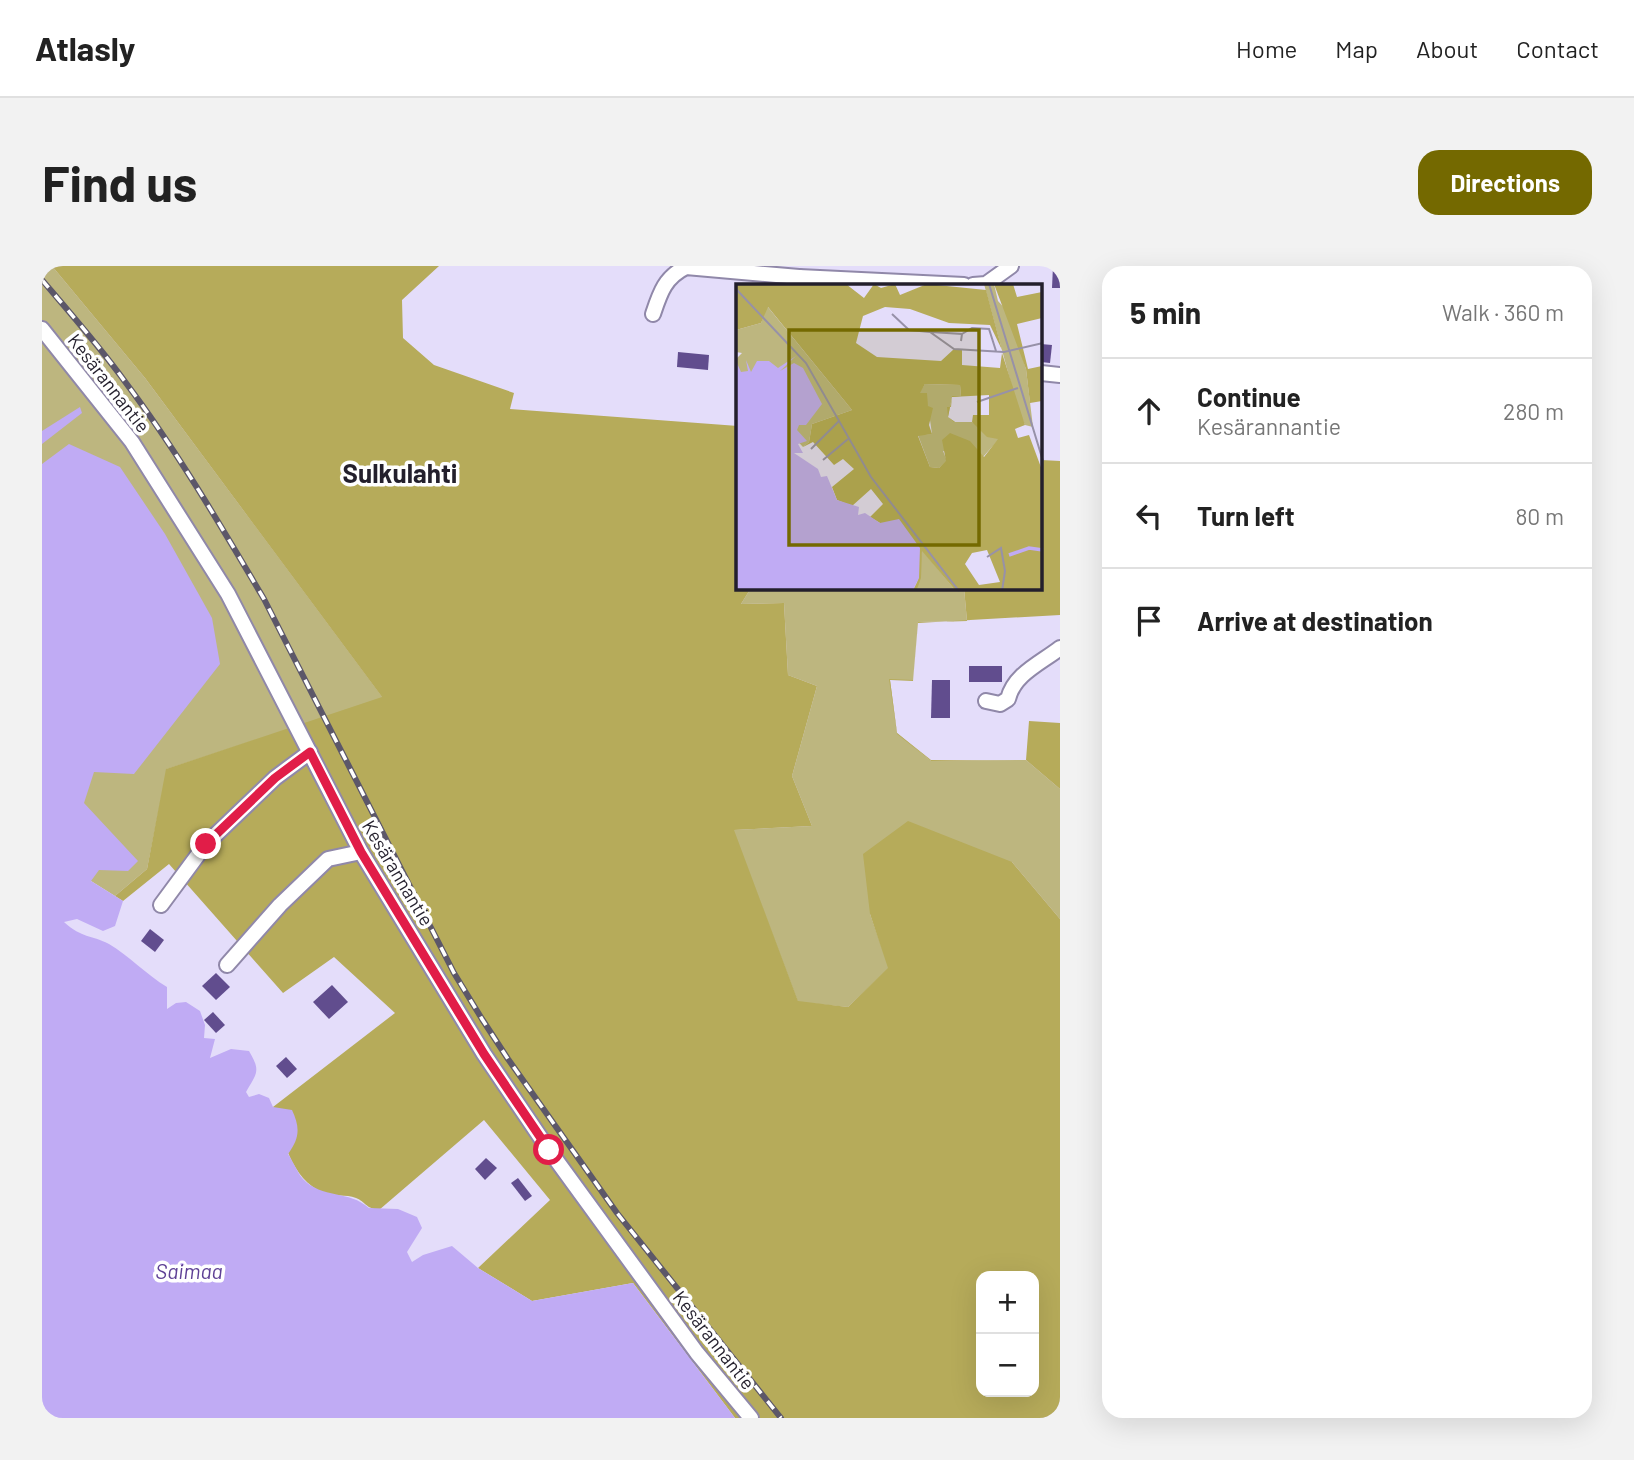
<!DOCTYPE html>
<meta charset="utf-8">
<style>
:root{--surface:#fff;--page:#f2f2f2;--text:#222;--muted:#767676;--line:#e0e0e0;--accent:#746900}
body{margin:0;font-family:Barlow,sans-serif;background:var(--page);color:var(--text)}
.controls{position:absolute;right:21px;bottom:21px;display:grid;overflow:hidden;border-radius:14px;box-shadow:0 7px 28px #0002}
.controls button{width:63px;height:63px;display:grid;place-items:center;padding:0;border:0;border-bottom:2px solid var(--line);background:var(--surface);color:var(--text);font:35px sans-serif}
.stop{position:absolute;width:21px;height:21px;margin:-16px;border:5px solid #e11d48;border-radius:50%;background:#fff}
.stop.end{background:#e11d48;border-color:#fff;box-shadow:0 2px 7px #0008}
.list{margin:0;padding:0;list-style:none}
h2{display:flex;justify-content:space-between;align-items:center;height:91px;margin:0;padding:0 28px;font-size:30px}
h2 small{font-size:23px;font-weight:400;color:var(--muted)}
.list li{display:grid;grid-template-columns:46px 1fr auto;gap:21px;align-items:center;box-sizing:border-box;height:105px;padding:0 28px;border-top:2px solid var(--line)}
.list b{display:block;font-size:26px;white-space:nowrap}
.list p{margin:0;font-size:23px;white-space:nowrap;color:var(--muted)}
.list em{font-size:23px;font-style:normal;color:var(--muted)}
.icon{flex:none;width:38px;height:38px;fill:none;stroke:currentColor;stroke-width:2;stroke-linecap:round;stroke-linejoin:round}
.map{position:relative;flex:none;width:1018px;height:1152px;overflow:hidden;border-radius:21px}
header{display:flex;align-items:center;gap:42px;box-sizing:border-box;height:98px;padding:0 35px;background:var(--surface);border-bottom:2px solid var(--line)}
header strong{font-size:33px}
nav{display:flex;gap:38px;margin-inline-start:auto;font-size:24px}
.intro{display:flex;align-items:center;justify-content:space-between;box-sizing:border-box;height:168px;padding:0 42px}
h1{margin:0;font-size:49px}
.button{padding:18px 32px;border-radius:21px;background:var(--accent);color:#fff;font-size:24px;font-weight:700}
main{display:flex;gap:42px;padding:0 42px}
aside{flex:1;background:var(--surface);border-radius:21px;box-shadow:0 7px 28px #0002}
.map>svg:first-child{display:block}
.green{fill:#bdb67f}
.forest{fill:#b6ab5a;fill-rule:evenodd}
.water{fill:#c0abf4}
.building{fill:#614d8e}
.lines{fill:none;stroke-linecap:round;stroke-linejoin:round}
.minor-casing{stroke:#9088a9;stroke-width:18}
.minor{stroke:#fff;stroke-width:14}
.rail-casing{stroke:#5c5769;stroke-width:6}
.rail{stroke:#fff;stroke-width:3.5;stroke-dasharray:10;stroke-linecap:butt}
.route{stroke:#e11d48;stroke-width:9}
.labels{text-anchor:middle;stroke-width:7;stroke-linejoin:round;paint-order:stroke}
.street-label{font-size:19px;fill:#231f2c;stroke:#fff}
.water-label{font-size:21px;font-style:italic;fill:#5e4095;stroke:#fff}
.district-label{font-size:26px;font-weight:bold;fill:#231f2c;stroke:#fff}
.inset-river{fill:none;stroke:#c0abf4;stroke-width:3.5}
.inset-road{fill:none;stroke:#9791a8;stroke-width:2}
.view{fill:#746900;fill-opacity:0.15;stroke:#746900;stroke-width:3.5}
.inset-edge{fill:none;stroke:#231f2c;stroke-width:3.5}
</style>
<header>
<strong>Atlasly</strong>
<nav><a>Home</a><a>Map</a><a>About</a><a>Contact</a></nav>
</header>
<div class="intro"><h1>Find us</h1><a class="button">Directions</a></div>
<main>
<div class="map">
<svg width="1018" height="1152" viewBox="0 0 1018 1152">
<rect width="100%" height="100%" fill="#e4ddfa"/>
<g class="green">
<path d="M0 0H10L103 112 341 432 125 503 105 603 73 630 49 615 0 404Z"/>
<path d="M709 322H922L925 355 876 356 871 414H848L855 467 889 495 984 494 1018 523V653L970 596 828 648 847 702 806 741 756 736 691 564 770 560 750 510 775 420 746 409 742 337 699 338Z"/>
</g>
<g class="forest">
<path d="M10 0H397L360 34 361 72 392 99 472 127 468 143 696 160V322H709L699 338 742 337 746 409 775 420 750 510 770 560 692 564 756 735 806 741 846 702 828 648 821 588 866 555 970 596 1018 653V1152H693L591 1017 490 1035 436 1002 508 934 442 854 337 944C323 942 324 936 314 932 304 928 292 931 282 927 248 913 241 871 231 841L353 747 292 691 241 727 127 598 81 635 73 630 105 603 124 503 340 431 103 112ZM939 1010H992V1126H939Z"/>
<path d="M999 194 1018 195V349L876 357 871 415 848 414 855 467 889 494H984L987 455 1018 457V523L984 494 889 495 855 468 847 413 871 414 876 356 925 355 922 322H999Z"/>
</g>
<g class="water">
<path d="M38 141 40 147 0 178V165Z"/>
<path d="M27 178 78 201 123 268 170 352 178 398 92 508 52 506 42 537 96 595 86 605 57 604 49 615 81 635 73 660 61 665 35 653 22 656C41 673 48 668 67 678 86 689 105 709 125 721V743L134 737 144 736 158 745 163 759 162 772 173 773 168 792 189 783 207 785C219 805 215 807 204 826L207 831 217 828 227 832 231 841 250 844C258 861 258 872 246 888 251 895 255 906 261 913 280 933 307 924 327 942L356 943 375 951 380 962 365 986 370 996 381 989 410 980 436 1002 490 1035 591 1017 693 1152H0V198Z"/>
</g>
<g class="building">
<path d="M1011 0H1018V22H1010Z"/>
<path d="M999 78 1010 79 1008 97 999 96Z"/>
<path d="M636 86 667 89 666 104 635 101Z"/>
<rect x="927" y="400" width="33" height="16"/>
<path d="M890 414H908V452H889Z"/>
<path d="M108 663 122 674 113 686 99 675Z"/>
<path d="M174 707 188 721 174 734 160 720Z"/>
<path d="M290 719 306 736 287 753 271 736Z"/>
<path d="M171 746 183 759 174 767 162 754Z"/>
<path d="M244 791 255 803 245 812 234 800Z"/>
<path d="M444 892 455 902 443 914 433 903Z"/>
<path d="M476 912 490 930 483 935 469 917Z"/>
</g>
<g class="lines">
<defs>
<g id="minor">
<path d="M757 11 922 19"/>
<path d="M931 19 944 18 969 0"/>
<path d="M611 48C618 27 623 11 644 1L757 11 766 19"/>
<path d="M0 63 90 176 186 328 319 586 442 788 507 884 655 1087 709 1152"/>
<path d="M999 107 1018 109"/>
<path d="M944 435 958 438 966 433C972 408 999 397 1018 382"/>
<path d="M119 639 164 578 233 512 268 486"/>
<path d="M185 699 238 639 286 593 319 586"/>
</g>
</defs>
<use href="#minor" class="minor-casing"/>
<use href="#minor" class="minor"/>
<defs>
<path id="rail" d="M0 14C29 48 58 81 84 117 135 185 179 260 222 333L412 707 440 753 466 793 575 947 739 1152"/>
</defs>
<use href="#rail" class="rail-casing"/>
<use href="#rail" class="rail"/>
</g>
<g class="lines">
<path class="route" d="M164 578 233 512 268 486 319 586 442 788 507 884"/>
</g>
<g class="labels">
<g class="street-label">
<text transform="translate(67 117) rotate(52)" y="7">Kesärannantie</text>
<text transform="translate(356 607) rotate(59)" y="7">Kesärannantie</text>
<text transform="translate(672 1074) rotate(52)" y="7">Kesärannantie</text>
</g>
<g class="water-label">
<text x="147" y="1013">Saimaa</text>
</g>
<g class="district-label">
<text x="358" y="217">Sulkulahti</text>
</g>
</g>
<g transform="translate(694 18)">
<rect width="306" height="306" fill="#e4ddfa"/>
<path d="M248 0H258L262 17 272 28 290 85 297 143 289 141 282 125ZM31 22 116 126 76 140 73 158 67 163 0 92V75L6 69 0 68V46L25 39ZM189 100 224 101 225 112 216 113 212 133 219 138H236L263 155 247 173 207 167 211 177 203 184 194 183 182 151 196 150 192 122 183 109ZM186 266 219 306 180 307Z" fill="#bdb67f"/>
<path d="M0 0H110L128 14 138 0 145 4 159 0 164 11 191 0 250 6 266 66 254 41 213 39 174 25 149 23 127 32 120 59 141 73 205 77 218 65 226 66V81L264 84 266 69 289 141 279 145 282 154 293 151 306 186V306H219L186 267 185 294 181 305 177 306 183 294 144 239 134 233 147 220 135 205 116 222 101 216 96 203 118 185 107 175 98 181 77 158 67 163 73 158 76 140 116 126 32 23 25 39 0 46ZM189 100 224 101 225 112H216L215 123H211L212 133 218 138H236L251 153 262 155 248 173 234 157 214 149 206 156 210 177 203 184 194 183 182 152 196 150 193 141 197 124 192 122 191 109H184ZM253 111V131H237L236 138H219L212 133 216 113ZM251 266 264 298 243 301 229 280 236 269ZM258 0H277L281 13 306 8V34L281 40 292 85 306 82V117L294 119 290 85Z" fill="#b6ab5a" fill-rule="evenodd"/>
<path d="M60 72 44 87 58 79 67 84 86 120 70 141H63L61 146 71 157 62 160 67 169H58L82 185 85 193 91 192 101 216 123 223 122 231 129 229 144 239 163 235 184 264 183 294 177 306H0V77L5 88 12 87 10 76 15 88 21 77H33L42 84Z" fill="#c0abf4"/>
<path class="inset-river" d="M273 271 293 264 307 266"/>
<path class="inset-road" d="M253 0 307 177M0 5 70 79 135 193 223 307M156 30 173 46M173 46 194 48 218 65 268 68 307 59M195 48 226 50 225 57M226 50 236 44 253 45 260 67M241 118 282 104M75 165 103 137M87 176 112 155M251 273 265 264 269 287 266 307"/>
<path class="view" d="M53 46H243V261H53Z"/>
<rect width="306" height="306" class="inset-edge"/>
</g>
</svg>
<div class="controls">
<button>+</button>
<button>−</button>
</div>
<div class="stop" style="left:507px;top:884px"></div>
<div class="stop end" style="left:164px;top:578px"></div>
</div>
<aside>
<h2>5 min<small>Walk · 360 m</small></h2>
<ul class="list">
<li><svg class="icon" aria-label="ahead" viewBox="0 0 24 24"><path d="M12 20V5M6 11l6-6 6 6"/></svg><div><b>Continue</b><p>Kesärannantie</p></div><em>280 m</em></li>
<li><svg class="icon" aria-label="left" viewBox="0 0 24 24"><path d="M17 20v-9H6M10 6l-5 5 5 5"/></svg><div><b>Turn left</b></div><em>80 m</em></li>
<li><svg class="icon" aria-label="arrive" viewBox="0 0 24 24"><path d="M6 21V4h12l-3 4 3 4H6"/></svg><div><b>Arrive at destination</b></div></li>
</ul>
</aside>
</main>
